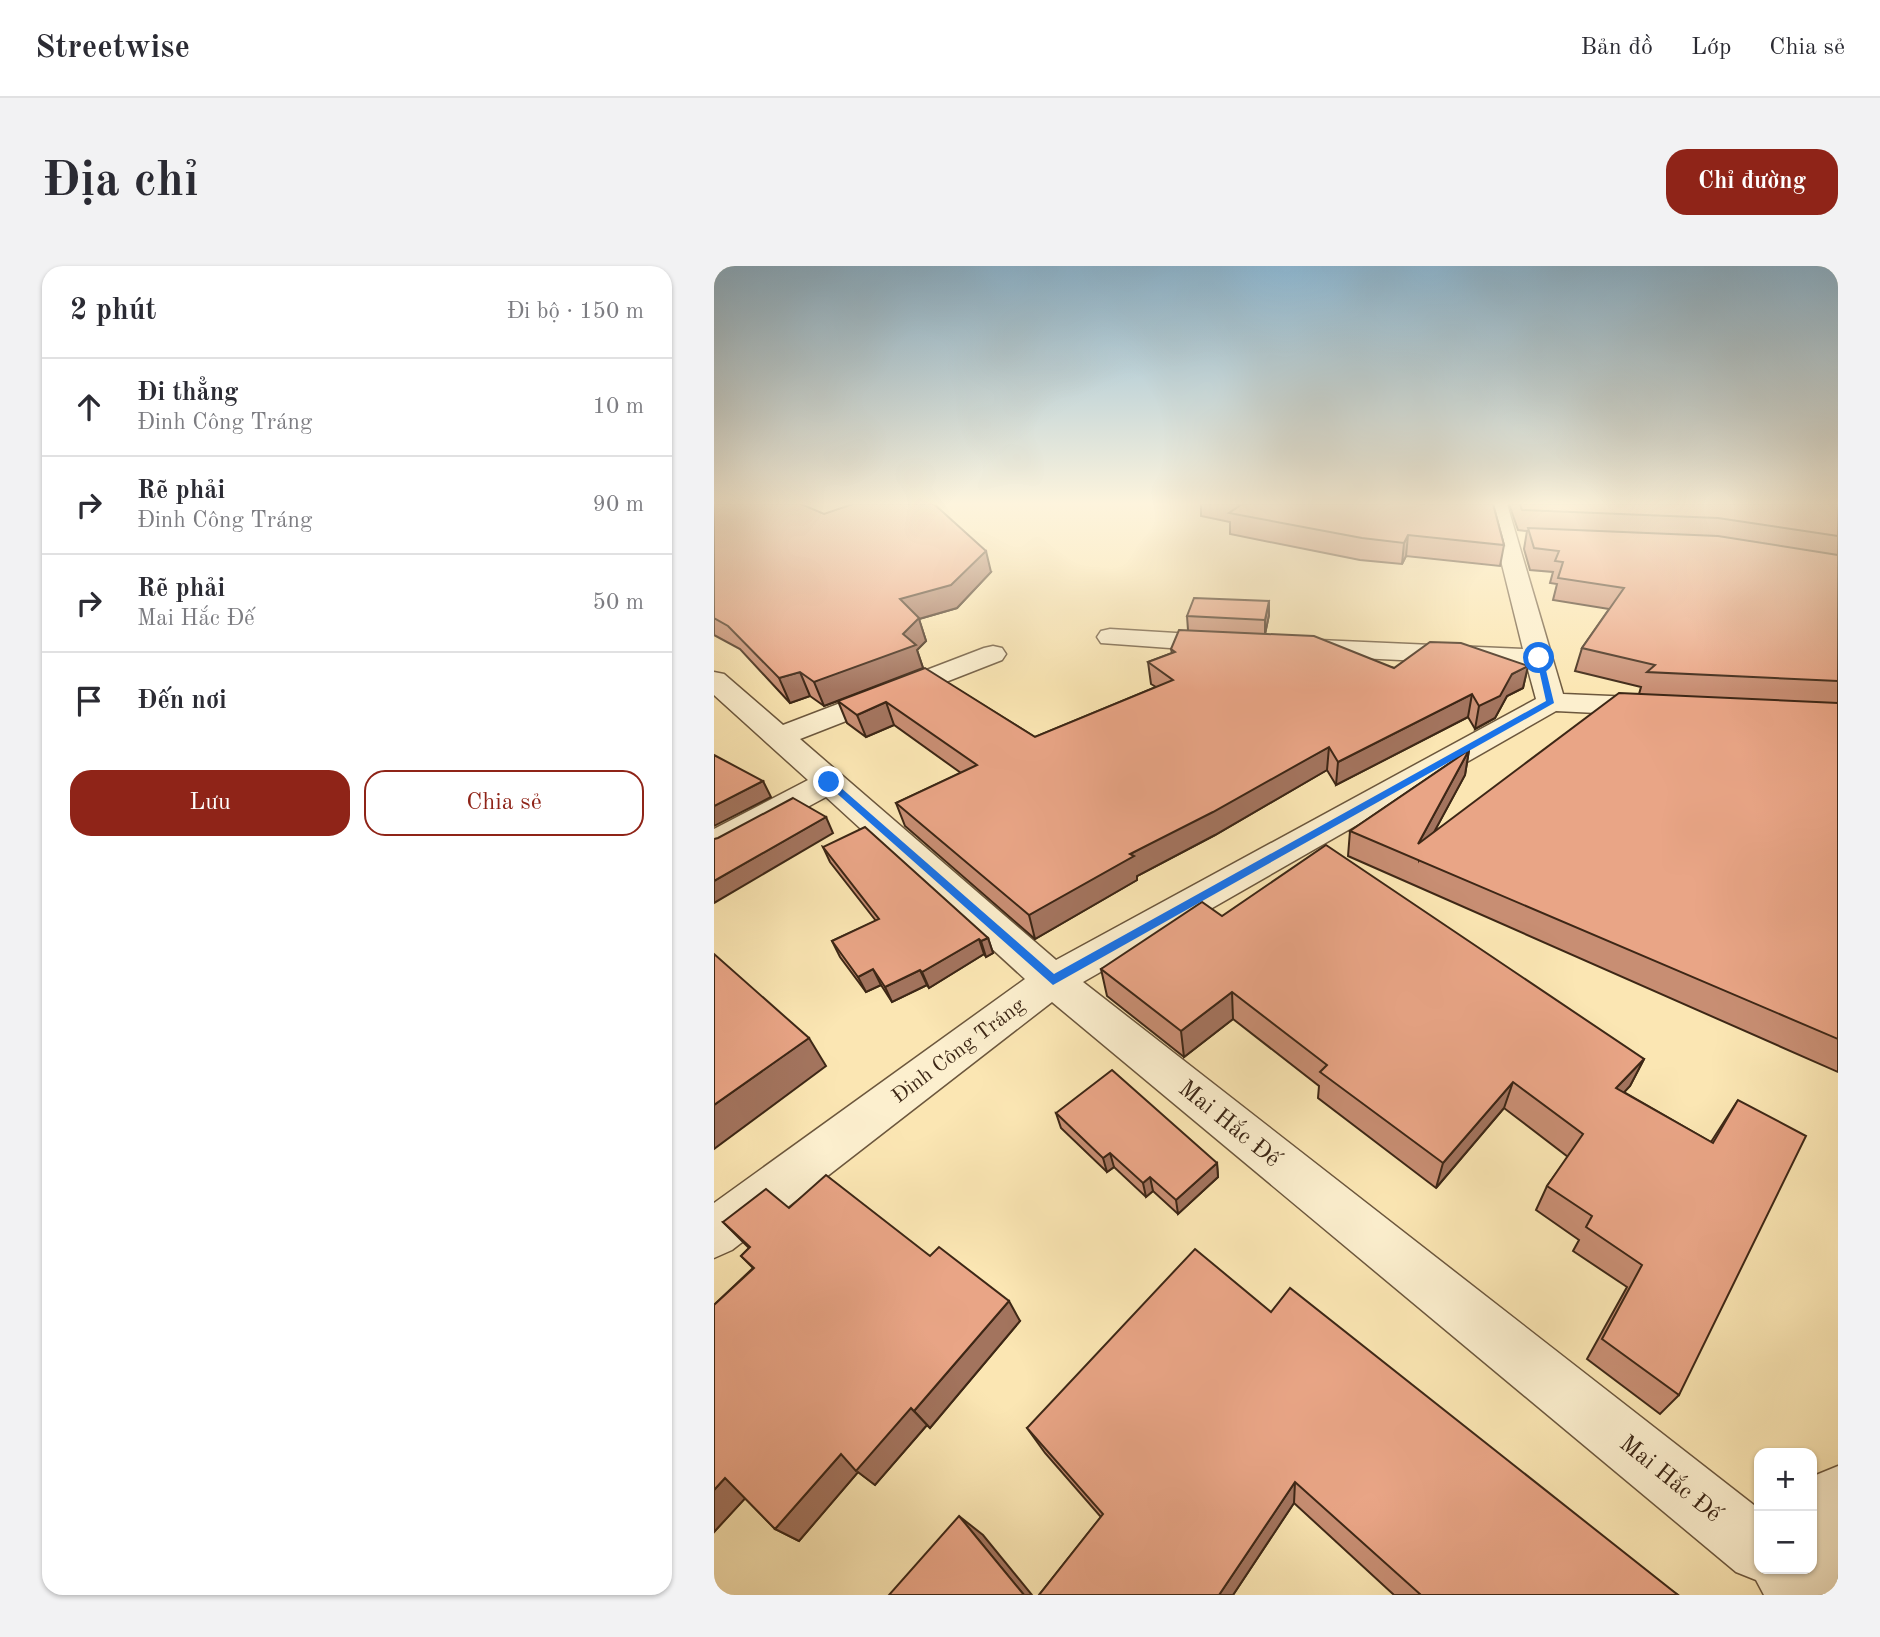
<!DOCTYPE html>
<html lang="vi">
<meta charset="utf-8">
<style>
:root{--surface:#fff;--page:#f2f2f3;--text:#2b2b33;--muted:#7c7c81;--line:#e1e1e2;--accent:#8f2418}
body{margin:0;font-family:"Old Standard TT",serif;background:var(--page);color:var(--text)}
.controls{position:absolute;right:21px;bottom:21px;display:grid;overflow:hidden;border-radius:14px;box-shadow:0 2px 5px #0004}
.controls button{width:63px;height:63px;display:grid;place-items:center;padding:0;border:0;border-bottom:2px solid var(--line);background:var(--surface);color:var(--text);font:35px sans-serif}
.stop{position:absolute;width:21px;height:21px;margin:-16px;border:5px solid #1a73e8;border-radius:50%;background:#fff}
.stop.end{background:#1a73e8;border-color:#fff;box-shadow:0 2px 7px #0008}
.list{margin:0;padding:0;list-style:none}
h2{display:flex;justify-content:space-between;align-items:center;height:91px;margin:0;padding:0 28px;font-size:30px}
h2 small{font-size:23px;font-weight:400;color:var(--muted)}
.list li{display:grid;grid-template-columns:46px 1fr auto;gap:21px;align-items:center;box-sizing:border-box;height:98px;padding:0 28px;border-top:2px solid var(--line)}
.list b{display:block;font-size:26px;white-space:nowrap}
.list p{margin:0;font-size:23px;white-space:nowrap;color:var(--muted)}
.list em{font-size:23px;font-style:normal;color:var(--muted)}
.actions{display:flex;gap:14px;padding:21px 28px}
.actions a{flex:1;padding:16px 0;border:2px solid var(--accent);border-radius:21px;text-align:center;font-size:24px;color:var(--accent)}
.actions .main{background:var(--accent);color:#fff}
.icon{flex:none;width:38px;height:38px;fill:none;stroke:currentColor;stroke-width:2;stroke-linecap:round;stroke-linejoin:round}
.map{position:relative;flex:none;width:1124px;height:1329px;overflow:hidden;border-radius:21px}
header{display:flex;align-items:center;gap:42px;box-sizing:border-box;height:98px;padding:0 35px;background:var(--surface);border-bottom:2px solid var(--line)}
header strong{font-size:33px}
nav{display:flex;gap:38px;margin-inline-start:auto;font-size:24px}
.intro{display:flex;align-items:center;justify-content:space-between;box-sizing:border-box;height:168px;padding:0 42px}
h1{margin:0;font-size:49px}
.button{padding:18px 32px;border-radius:21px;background:var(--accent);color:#fff;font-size:24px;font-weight:700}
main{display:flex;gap:42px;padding:0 42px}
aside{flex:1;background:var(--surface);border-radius:21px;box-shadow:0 2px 5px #0004}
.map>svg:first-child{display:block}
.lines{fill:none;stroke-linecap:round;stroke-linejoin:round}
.minor-casing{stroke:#6c573d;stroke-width:3}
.minor{fill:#fcefce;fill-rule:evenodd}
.wall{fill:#c88e73;stroke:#3d2716;stroke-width:2}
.shaded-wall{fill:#a3745e;stroke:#3d2716;stroke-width:2}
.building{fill:#e9a586;stroke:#3d2716;stroke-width:2}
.route{fill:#1a73e8}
.labels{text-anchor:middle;stroke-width:6;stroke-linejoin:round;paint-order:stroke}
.street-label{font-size:21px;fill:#3d2716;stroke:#fcefce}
.near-street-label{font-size:24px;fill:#3d2716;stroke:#fcefce}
</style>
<header>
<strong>Streetwise</strong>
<nav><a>Bản đồ</a><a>Lớp</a><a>Chia sẻ</a></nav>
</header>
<div class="intro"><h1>Địa chỉ</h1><a class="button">Chỉ đường</a></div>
<main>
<aside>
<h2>2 phút<small>Đi bộ · 150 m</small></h2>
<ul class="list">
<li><svg class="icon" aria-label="ahead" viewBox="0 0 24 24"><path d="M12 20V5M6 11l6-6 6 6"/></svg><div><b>Đi thẳng</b><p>Đinh Công Tráng</p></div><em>10 m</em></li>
<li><svg class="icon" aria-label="right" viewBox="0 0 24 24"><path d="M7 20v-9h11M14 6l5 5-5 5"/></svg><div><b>Rẽ phải</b><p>Đinh Công Tráng</p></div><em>90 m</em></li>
<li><svg class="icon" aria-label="right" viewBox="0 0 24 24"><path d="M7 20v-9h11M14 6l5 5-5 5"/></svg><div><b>Rẽ phải</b><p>Mai Hắc Đế</p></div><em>50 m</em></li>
<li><svg class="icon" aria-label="arrive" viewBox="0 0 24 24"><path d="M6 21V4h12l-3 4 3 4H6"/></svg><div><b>Đến nơi</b></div></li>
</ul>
<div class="actions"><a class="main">Lưu</a><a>Chia sẻ</a></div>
</aside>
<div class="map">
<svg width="1124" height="1329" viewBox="0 0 1124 1329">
<rect width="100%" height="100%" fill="#fbe6b3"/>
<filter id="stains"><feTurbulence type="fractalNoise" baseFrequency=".00286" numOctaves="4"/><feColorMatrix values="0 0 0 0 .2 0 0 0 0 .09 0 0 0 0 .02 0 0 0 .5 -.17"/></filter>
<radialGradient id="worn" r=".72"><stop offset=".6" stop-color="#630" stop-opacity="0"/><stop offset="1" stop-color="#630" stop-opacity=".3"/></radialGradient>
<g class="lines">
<defs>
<g id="minor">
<path d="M773 238H793L849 428 943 432 953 435 958 441 953 447 943 450 842 445 369 716 1045 1243V1303H1098V1219L1102 1209 1124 1200V1329H1050L1042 1314 1022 1306 338 736 18 984 0 992V937L311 713 112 531 12 585 0 588V563L94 514 0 429V406L10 408 69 459 270 382 279 380 288 382 292 388 288 394 86 473 342 694 822 433 813 400 582 389 573 387 569 381 573 375 582 373 809 383Z"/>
<path d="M396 363 511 370 520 372 524 378 520 384 511 386 387 377 383 371 387 365Z"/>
</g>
</defs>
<use href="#minor" class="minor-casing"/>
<use href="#minor" class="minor"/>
</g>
<g class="wall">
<path d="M0 238 110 248 277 306 243 342 205 353 212 375 203 384 209 402 321 471 442 421 437 418 434 396 458 387 457 383 474 364 473 350 555 335V349L551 368 680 402 814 400 809 422 793 430 781 452 761 463 754 451 622 519 613 504 501 569 423 610V614L321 673 191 560 182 537 247 507 180 459 152 471 133 457 124 435 110 440 96 430 76 437 26 383 0 369Z"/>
<path d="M487 238H779L790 279 786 300 692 290 688 298 646 294 516 268V256L487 250Z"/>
<path d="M795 238H1124V806L634 590 636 565 755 484 751 509 720 566 925 428 927 421 861 405 868 382 895 343 839 334 843 318 836 317 839 306 816 304 810 283 813 265 804 264Z"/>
<path d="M109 581 274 672 279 687 272 691 270 688 215 722 213 719 178 736 167 719 152 726 126 691 118 675 162 655 116 596Z"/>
<path d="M508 650 930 793 916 820 910 826 997 876 1024 834 965 1129 946 1148 873 1093 913 1021 859 985 865 974 822 944 833 920 854 891 790 842 722 922 604 832 605 820 519 753 470 791 393 730 387 703Z"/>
<path d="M342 847 503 897 504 911 464 948 439 925 432 931 400 901 393 906 347 862Z"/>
<path d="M75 942 216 990 306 1055 216 1162 213 1159 161 1219 144 1206 85 1275 61 1263 31 1232 0 1266V1039L39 1002 27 990 35 982 9 956Z"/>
<path d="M557 1046 964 1329H680L580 1237 519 1329H325L387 1251 331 1187 313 1162Z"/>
</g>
<g class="shaded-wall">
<path d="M694 269 692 290 688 298 690 277Z"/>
<path d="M272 285 277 306 243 342 205 353 212 375 203 384 209 402 110 440 100 416 189 368 186 333Z"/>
<path d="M555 335V349L551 368V354Z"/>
<path d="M814 400 809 422 793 430 781 452 761 463 765 440 798 408Z"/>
<path d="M86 406 96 430 76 437 65 412Z"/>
<path d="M758 428 754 451 622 519 624 496Z"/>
<path d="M172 436 180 459 152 471 143 449Z"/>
<path d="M615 481 613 504 501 569 423 610V614L321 673 315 649 416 588Z"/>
<path d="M755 484 751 509 705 594 704 578Z"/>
<path d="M49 515 57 531 0 560V540Z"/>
<path d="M112 551 119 567 0 637V615Z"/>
<path d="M274 672 279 687 272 691 267 675Z"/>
<path d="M265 673 270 688 215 722 208 706Z"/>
<path d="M159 703 167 719 152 726 144 711Z"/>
<path d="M206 704 213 719 178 736 171 721Z"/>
<path d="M518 726 519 753 470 791 467 765Z"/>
<path d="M95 772 112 800 0 883V839Z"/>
<path d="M930 793 916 820 890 848 902 822Z"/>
<path d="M799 816 790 842 722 922 729 897Z"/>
<path d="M396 887 400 901 393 906 389 892Z"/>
<path d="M503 897 504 911 464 948 462 934Z"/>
<path d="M436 911 439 925 432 931 429 917Z"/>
<path d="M295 1035 306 1055 216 1162 200 1145Z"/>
<path d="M197 1142 213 1159 161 1219 144 1206 85 1275 61 1263 127 1188Z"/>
<path d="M11 1212 37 1226 0 1266V1224Z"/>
<path d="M581 1216 580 1237 519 1329H505Z"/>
<path d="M245 1250 269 1269 318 1329H310Z"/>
</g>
<g class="building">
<path d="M0 238H87L110 248 139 238H220L272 285 237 319 186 333 205 352 189 368 202 379 100 416 86 406 65 412 14 360 0 352Z"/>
<path d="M528 238H779L790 279 694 269 690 277 648 272 515 247Z"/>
<path d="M806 238H1124V270L1004 252 808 244Z"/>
<path d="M814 262 1004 270 1124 289V415L933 406 941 399 868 382 910 322 844 312 849 296 841 295 845 285 820 282Z"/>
<path d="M480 332 555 335 551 354 473 350Z"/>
<path d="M465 364 600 370 680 402 716 376 747 377 814 400 798 408 786 430 765 440 758 428 624 496 615 481 499 546 416 588 420 590 315 649 182 537 263 499 172 436 143 449 124 435 211 402 321 471 459 414 434 396 461 386 457 383Z"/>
<path d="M905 427 1124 437V773L636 565 755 484 704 578Z"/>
<path d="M0 489 49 515 0 540Z"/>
<path d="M79 532 112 551 0 615V573L4 572Z"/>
<path d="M151 561 274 672 267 675 265 673 208 706 206 704 171 721 159 703 144 711 118 675 165 653 109 581Z"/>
<path d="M612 579 930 793 902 822 999 877 1024 834 1092 870 965 1129 888 1073 928 999 872 961 878 950 833 920 869 868 799 816 729 897 606 806 613 799 518 726 467 765 387 703 488 636 508 650Z"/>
<path d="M0 688 95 772 0 839Z"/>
<path d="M398 804 503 897 462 934 436 911 429 917 396 887 389 892 342 847Z"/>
<path d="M112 909 216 990 225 981 295 1035 200 1145 197 1142 142 1205 127 1188 61 1263 11 1212 0 1224V1039L40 1002 27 990 36 981 9 956 52 923 75 942Z"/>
<path d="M481 983 557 1046 576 1022 964 1329H707L581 1216 505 1329H325L389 1248 313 1162Z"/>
<path d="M245 1250 310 1329H175Z"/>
</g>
<linearGradient id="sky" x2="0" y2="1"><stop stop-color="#8cb8d4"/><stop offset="0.56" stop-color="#fdf4dd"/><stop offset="1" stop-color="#fdf4dd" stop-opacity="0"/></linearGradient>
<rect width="1124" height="424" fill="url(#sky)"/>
<path class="route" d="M822 390 829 392 840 437 339 719 110 516 118 514 340 708 832 435Z"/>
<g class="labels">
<g class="street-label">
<text transform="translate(244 784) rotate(-37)" y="7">Đinh Công Tráng</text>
</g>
<g class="near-street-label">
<text transform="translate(516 857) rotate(39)" y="8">Mai Hắc Đế</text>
<text transform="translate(957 1212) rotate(39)" y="8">Mai Hắc Đế</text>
</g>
</g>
<rect width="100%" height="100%" filter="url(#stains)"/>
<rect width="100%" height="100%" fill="url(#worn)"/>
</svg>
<div class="controls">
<button>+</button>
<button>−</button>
</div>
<div class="stop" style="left:825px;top:392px"></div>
<div class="stop end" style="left:115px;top:516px"></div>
</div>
</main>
